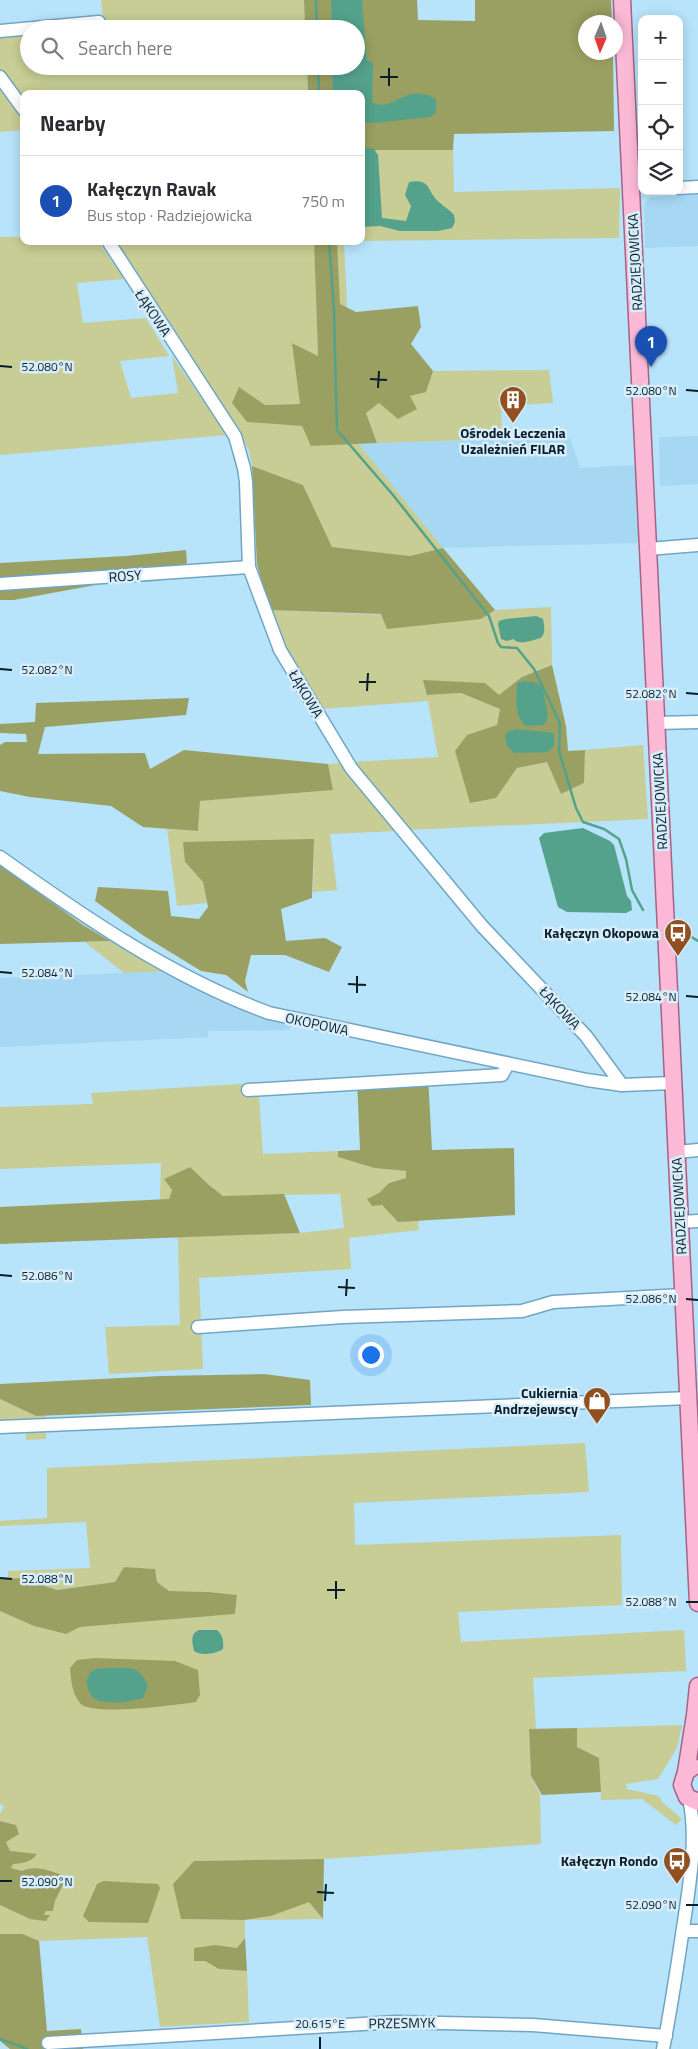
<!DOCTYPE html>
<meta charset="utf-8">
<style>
:root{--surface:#fff;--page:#f7f7f7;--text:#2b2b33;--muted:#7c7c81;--line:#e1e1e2;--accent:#924f1f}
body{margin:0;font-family:"Titillium Web",sans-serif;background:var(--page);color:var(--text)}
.controls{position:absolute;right:15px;top:15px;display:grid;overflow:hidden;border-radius:10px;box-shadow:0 2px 12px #0003}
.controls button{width:45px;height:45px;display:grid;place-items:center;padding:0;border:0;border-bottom:1px solid var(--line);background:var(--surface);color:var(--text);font:25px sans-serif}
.compass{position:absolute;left:578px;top:15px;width:45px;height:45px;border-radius:50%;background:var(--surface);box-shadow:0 2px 12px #0003;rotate:182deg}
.you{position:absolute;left:370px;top:1354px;width:18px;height:18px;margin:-12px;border:4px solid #fff;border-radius:50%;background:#1a73e8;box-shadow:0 0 0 8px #1a73e833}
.badge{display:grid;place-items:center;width:32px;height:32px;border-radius:50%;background:var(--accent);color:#fff;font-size:16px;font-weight:700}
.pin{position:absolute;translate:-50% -41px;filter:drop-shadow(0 1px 2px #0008)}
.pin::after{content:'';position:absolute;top:26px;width:18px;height:15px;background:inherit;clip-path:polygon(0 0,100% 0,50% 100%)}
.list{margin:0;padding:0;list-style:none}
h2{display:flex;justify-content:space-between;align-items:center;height:65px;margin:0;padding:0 20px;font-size:21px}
h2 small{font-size:16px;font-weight:400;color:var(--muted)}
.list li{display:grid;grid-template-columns:32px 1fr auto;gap:15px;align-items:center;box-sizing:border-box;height:90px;padding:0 20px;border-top:1px solid var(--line)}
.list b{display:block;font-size:19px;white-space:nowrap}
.list p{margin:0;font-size:16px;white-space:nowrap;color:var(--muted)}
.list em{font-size:16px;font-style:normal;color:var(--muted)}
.icon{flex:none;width:28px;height:28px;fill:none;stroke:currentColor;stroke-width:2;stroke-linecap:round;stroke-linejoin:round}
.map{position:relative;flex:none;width:698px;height:2049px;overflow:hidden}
.search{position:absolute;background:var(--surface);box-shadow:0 2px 12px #0003;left:20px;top:20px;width:345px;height:55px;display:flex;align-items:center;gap:12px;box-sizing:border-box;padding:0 18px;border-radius:28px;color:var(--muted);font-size:19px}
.panel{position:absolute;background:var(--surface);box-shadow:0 2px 12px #0003;left:20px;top:90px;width:345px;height:155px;border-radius:10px}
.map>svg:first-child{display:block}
.built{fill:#a6d7f3}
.green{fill:#c7cd94}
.forest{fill:#9aa061}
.water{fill:#54a28c}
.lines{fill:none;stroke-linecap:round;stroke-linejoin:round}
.stream{stroke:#54a28c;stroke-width:2.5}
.minor-casing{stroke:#71a6c3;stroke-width:15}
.major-casing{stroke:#a46488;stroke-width:19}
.minor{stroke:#fff;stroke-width:12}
.major{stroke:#fbb9d6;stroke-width:16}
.ticks{fill:none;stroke:#081e29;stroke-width:2}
.labels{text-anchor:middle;stroke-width:5;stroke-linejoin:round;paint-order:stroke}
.street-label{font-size:14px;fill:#081e29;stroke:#d7edf9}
.poi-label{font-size:14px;font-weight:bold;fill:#081e29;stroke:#d7edf9;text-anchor:end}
.ticks-label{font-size:12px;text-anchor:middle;fill:#081e29;stroke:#d7edf9;stroke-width:5;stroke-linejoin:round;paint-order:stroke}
</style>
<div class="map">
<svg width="698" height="2049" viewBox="0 0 698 2049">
<rect width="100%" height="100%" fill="#b7e3fb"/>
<g class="built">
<path d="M698 195V246L645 248 644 205 651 197Z"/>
<path d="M698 436V484L660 486 659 437Z"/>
<path d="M570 438 580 468 636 465 639 543 443 548 358 443Z"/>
<path d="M166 971 293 1022 289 1030 208 1031V1037L0 1047V978Z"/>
</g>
<g class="green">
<path d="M101 0H304L305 29H92L104 27Z"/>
<path d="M29 35V66H307L308 94H24V103L0 70V38Z"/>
<path d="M0 86 24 117V130L0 132Z"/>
<path d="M361 150H453L454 192 620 188 619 238 361 241Z"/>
<path d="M0 237H24V241H98L124 279 77 283 83 323 146 318 169 356 120 361 131 398 178 393 172 356 227 435 0 455Z"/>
<path d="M115 241H314L318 357 293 343 300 404 265 405 239 387 247 422 302 426 312 446 358 443 443 548 410 556 332 547 303 485 252 466 249 450 226 413Z"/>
<path d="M337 241H355L344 242 347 307 339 304Z"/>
<path d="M549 370 553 403 501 406 502 439 377 443 366 413 379 402 417 409 409 396 426 392 433 371Z"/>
<path d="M551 607 552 665 522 677 499 696 485 683 427 695 461 693 500 709 497 725 467 735 470 803 496 798 517 768 547 762 561 794 584 783 585 750 643 745 648 819 407 830 351 762 438 757 428 701 321 709 286 651 269 610 481 619 495 610Z"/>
<path d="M344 763 396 831 330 834 337 890 313 892 314 840 185 862 203 882 207 903 177 906 167 829 198 831 200 801 333 790 328 764Z"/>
<path d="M110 941 166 971 124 973 85 942Z"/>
<path d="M258 1083 263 1154 338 1151V1157L374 1168 406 1171V1178L389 1183 379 1193 367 1200 382 1205 398 1222 418 1219 419 1230 349 1238 351 1269 199 1278 203 1369 109 1374 105 1327 180 1325 178 1237 300 1233 344 1228 340 1194 223 1196 209 1185 190 1167 164 1179 172 1190 169 1199 160 1200 161 1163 0 1169V1107L93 1104 91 1093Z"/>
<path d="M0 1399 36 1416H45L46 1439 26 1440V1433L0 1434Z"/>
<path d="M585 1443 589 1492 354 1503 355 1545 621 1535 622 1605 458 1612 461 1642 684 1630 686 1671 533 1678 536 1729H529L531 1776 540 1794 541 1844 324 1859 194 1861 181 1919 244 1920 271 1916 309 1901 323 1919 245 1920V1938L237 1948 216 1945 194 1961H205L220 1969 247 1971 249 2022 160 2027 147 1937 39 1941 23 1934H0V1905L30 1919 50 1915H44L46 1911H53L55 1901 67 1878C54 1873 36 1864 22 1871L11 1868 13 1864 37 1855 10 1851 6 1842 18 1834 16 1825 0 1821V1814L4 1806 0 1804V1611L34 1626 66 1634 80 1627 235 1614 237 1595 209 1592 169 1591 157 1582 155 1569 124 1567 115 1582 57 1590 21 1578 8 1579V1571L90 1568 86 1522 0 1526V1521L47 1518V1468Z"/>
<path d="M682 1725 677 1748 658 1779 626 1784 627 1789 659 1796 662 1802 682 1819 676 1825 642 1799 601 1800 599 1758 577 1747V1728Z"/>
</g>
<g class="forest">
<path d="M304 0H417L418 20 475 21V0H611L612 22H586V52L613 53 614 131 454 134 453 150H361V94H308L307 66H356V29H305Z"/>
<path d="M314 241H337L340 304 356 312 418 306 421 327 411 344 433 371 426 392 410 396 417 409 398 419 379 403 366 413 377 443 311 446 302 426 247 422 232 403 239 387 265 405 300 404 292 343 318 356Z"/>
<path d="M252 466 303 485 332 547 410 556 443 548 495 610 481 619 387 629 381 614 269 610 257 564Z"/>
<path d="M186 550 187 563 158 581 101 584 14 600H0V563L126 556Z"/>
<path d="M552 665 566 726 568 751 585 750 584 783 561 794 547 762 517 768 496 798 470 803 455 751 467 735 497 725 500 709 461 693 427 695 423 680 485 683 499 695 522 677Z"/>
<path d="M189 698 186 715 45 727 38 754 145 753 150 769 184 750 328 764 333 790 200 801 198 831 143 827 111 806 30 797 0 791V745L5 742H27L26 734 0 733V724L35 722 36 703Z"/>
<path d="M314 839 312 898 281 909 286 941 325 938 342 947 329 972 285 955H251L245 981 248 992 226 975 201 971 144 936 95 901 98 887 168 891 171 916 199 919 208 907 203 882 185 862 183 842Z"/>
<path d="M0 865 83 925 110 941 0 944Z"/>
<path d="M428 1076 432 1150 514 1148 515 1215 398 1222 382 1205 372 1206 367 1199 379 1193 389 1183 406 1178V1171L374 1168 338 1157V1151L360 1150 357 1079Z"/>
<path d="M190 1167 209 1185 223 1196 284 1194 300 1233 0 1244V1207L169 1199 172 1190 164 1179Z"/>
<path d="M264 1374 310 1380 311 1405 36 1416 0 1399V1384L161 1376Z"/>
<path d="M124 1567 155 1569 157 1582 169 1591 209 1592 237 1595 235 1614 80 1627 66 1634 34 1626 0 1611V1579L21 1578 57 1590 115 1582Z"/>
<path d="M95 1658 175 1661 198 1670 200 1695 196 1702C176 1705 94 1716 81 1704 72 1695 71 1680 70 1668L77 1660Z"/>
<path d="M577 1728V1747L599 1758 601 1792 542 1795 531 1776 529 1729Z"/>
<path d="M0 1821 16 1825 19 1834 6 1842 10 1851 37 1854C30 1863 23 1863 13 1864L11 1868 22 1871C35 1864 54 1872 67 1877L55 1901 53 1911H46L44 1915H50L46 1921 30 1919 0 1905Z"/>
<path d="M324 1859 323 1919 309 1902 271 1916 244 1920 181 1919 173 1884 194 1861Z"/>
<path d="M103 1881 158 1884 160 1888 148 1923 89 1922 83 1916 97 1884Z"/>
<path d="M0 1934H23L39 1941 47 2031 81 2029 83 2049H10L0 2041Z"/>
<path d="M245 1938 247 1971 219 1969 205 1961H194V1948L216 1945 237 1948Z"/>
</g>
<g class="water">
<path d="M331 0H362L367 60 373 63 372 102C395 114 403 81 436 99V112L430 117 374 123 361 122V94H333L332 66H356V29H332Z"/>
<path d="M361 147 374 149 378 155 382 218 406 221 411 206 405 195 409 182C432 178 426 191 439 202 444 207 450 210 454 215L455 222 452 228 438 231H400L380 226 361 227Z"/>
<path d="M536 616 543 619C544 626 546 632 541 638 532 640 520 646 513 639L507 641 501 639 498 624 499 621 506 619Z"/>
<path d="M524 681 533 682 542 686 548 716 544 725 526 726C513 715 517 698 517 683Z"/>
<path d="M516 729 554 733V746L547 752 514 753 507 746 505 738 507 732Z"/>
<path d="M583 828 610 841 614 845 627 896 631 901 632 910 626 913 567 912 558 907 539 838 544 833Z"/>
<path d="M199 1630H217C223 1635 224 1642 223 1649 216 1654 201 1656 194 1651 192 1641 190 1634 199 1630Z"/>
<path d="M114 1668C134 1668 138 1666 148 1685L143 1698C130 1702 114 1704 100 1701 88 1698 81 1677 94 1670 100 1668 108 1668 114 1668Z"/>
</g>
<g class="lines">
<g class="stream">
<path d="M316 0 317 29"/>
<path d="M318 66 319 94"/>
<path d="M329 241 334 311 337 430 393 495 489 616 498 643 501 647 517 648 534 669 560 723 559 751 576 808 583 822 604 829 619 839 626 859 632 890 643 910"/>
<path d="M683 932 698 941"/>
<path d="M0 2039 27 2049"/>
</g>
<defs>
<g id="minor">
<path d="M0 31 99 22"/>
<path d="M0 77 24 110"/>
<path d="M679 188 698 187"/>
<path d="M108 241 235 436 244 468 246 482 249 567 280 650 351 768 482 926 586 1036 622 1085"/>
<path d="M648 549 698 545"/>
<path d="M0 584 249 567"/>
<path d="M656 723 698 722"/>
<path d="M0 857C84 917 171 977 269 1013L587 1080 622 1085 672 1083"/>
<path d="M248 1090 502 1075 508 1064"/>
<path d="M677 1152 698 1150"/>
<path d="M680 1222 698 1221"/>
<path d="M198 1327 343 1317 522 1311 553 1302 683 1295"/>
<path d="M0 1427 689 1398"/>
<path d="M683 1931H698"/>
<path d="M48 2043 396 2022 533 2025 666 2036"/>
<path d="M663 2049C671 2009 677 1968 683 1928 689 1889 698 1837 689 1799"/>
</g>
<g id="major">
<path d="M622 0 698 1603"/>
<path d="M693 1767 686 1772 682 1785 687 1797 698 1802"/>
<path d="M686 1772 695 1715 698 1686"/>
</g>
</defs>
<use href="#minor" class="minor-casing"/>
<use href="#major" class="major-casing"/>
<use href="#minor" class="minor"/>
<use href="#major" class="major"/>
</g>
<path class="ticks" d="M380 77H398M389 86V68M0 366 12 367M370 379 387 380M378 388 379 371M686 390 698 391M0 669 12 670M359 682H376M367 691 368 673M686 693 698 694M0 972 12 973M348 984 366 985M357 993V976M686 996 698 997M0 1275 12 1276M338 1287 355 1288M346 1296 347 1279M686 1299 698 1300M0 1578 12 1579M327 1590H345M336 1599V1581M686 1602H698M0 1881H12M317 1892 334 1893M325 1901 326 1884M686 1905H698M320 2049V2037"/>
<defs>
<symbol id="building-pin" viewBox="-11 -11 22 30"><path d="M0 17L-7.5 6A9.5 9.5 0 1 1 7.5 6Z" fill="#924f1f" stroke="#d7edf9"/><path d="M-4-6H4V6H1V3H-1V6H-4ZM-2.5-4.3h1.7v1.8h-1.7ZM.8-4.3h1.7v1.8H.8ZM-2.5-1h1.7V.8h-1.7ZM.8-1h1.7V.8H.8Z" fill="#fff"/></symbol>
<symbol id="bus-pin" viewBox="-11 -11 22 30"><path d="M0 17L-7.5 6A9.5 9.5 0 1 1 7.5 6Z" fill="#924f1f" stroke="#d7edf9"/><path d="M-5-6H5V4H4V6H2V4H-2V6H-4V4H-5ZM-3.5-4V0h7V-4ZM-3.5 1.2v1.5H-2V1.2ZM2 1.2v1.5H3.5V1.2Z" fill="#fff"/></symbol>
<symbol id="shop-pin" viewBox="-11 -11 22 30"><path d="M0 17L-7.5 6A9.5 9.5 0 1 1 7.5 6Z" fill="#924f1f" stroke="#d7edf9"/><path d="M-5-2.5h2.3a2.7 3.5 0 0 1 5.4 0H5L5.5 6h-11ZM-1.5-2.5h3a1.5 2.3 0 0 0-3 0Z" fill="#fff"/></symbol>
</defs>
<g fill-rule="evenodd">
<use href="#building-pin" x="497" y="384" width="32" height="43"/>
<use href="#bus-pin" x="662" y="917" width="32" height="43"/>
<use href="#shop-pin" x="581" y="1385" width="32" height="43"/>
<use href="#bus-pin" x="661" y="1845" width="32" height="43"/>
</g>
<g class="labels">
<g class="street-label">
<text transform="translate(635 262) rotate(-93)" y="5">RADZIEJOWICKA</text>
<text transform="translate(153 313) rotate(56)" y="5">ŁĄKOWA</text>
<text transform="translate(125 576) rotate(-4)" y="5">ROSY</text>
<text transform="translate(306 694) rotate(59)" y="5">ŁĄKOWA</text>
<text transform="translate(660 801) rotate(-93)" y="5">RADZIEJOWICKA</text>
<text transform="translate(560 1008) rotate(47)" y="5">ŁĄKOWA</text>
<text transform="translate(317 1024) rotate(12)" y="5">OKOPOWA</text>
<text transform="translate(679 1206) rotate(-93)" y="5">RADZIEJOWICKA</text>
<text transform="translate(402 2023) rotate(-1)" y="5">PRZESMYK</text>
</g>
<g class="poi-label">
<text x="513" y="438" text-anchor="middle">Ośrodek Leczenia<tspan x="513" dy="16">Uzależnień FILAR</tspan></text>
<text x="659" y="938">Kałęczyn Okopowa</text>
<text x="578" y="1398">Cukiernia<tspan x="578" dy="16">Andrzejewscy</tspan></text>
<text x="658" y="1866">Kałęczyn Rondo</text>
</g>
</g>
<g class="ticks-label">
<text x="47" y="371">52.080°N</text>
<text x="651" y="395">52.080°N</text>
<text x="47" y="674">52.082°N</text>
<text x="651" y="698">52.082°N</text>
<text x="47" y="977">52.084°N</text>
<text x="651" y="1001">52.084°N</text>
<text x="47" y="1280">52.086°N</text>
<text x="651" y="1303">52.086°N</text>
<text x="47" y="1583">52.088°N</text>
<text x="651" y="1606">52.088°N</text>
<text x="47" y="1886">52.090°N</text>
<text x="651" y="1909">52.090°N</text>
<text x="320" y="2028">20.615°E</text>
</g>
</svg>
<div class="controls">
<button>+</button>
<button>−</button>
<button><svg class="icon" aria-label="locate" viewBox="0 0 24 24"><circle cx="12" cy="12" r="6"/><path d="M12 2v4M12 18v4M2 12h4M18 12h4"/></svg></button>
<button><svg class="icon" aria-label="layers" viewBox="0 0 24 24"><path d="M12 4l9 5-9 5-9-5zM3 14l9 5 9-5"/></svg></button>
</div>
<svg class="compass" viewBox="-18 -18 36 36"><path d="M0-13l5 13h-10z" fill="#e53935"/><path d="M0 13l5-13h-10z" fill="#7c7c81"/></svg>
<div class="you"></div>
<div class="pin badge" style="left:651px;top:367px;background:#1a4fb4">1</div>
<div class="search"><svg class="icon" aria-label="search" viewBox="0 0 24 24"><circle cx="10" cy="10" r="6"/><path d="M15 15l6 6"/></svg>Search here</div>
<section class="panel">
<h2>Nearby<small></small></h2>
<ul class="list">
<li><span class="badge" style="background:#1a4fb4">1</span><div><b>Kałęczyn Ravak</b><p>Bus stop · Radziejowicka</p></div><em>750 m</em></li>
</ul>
</section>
</div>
